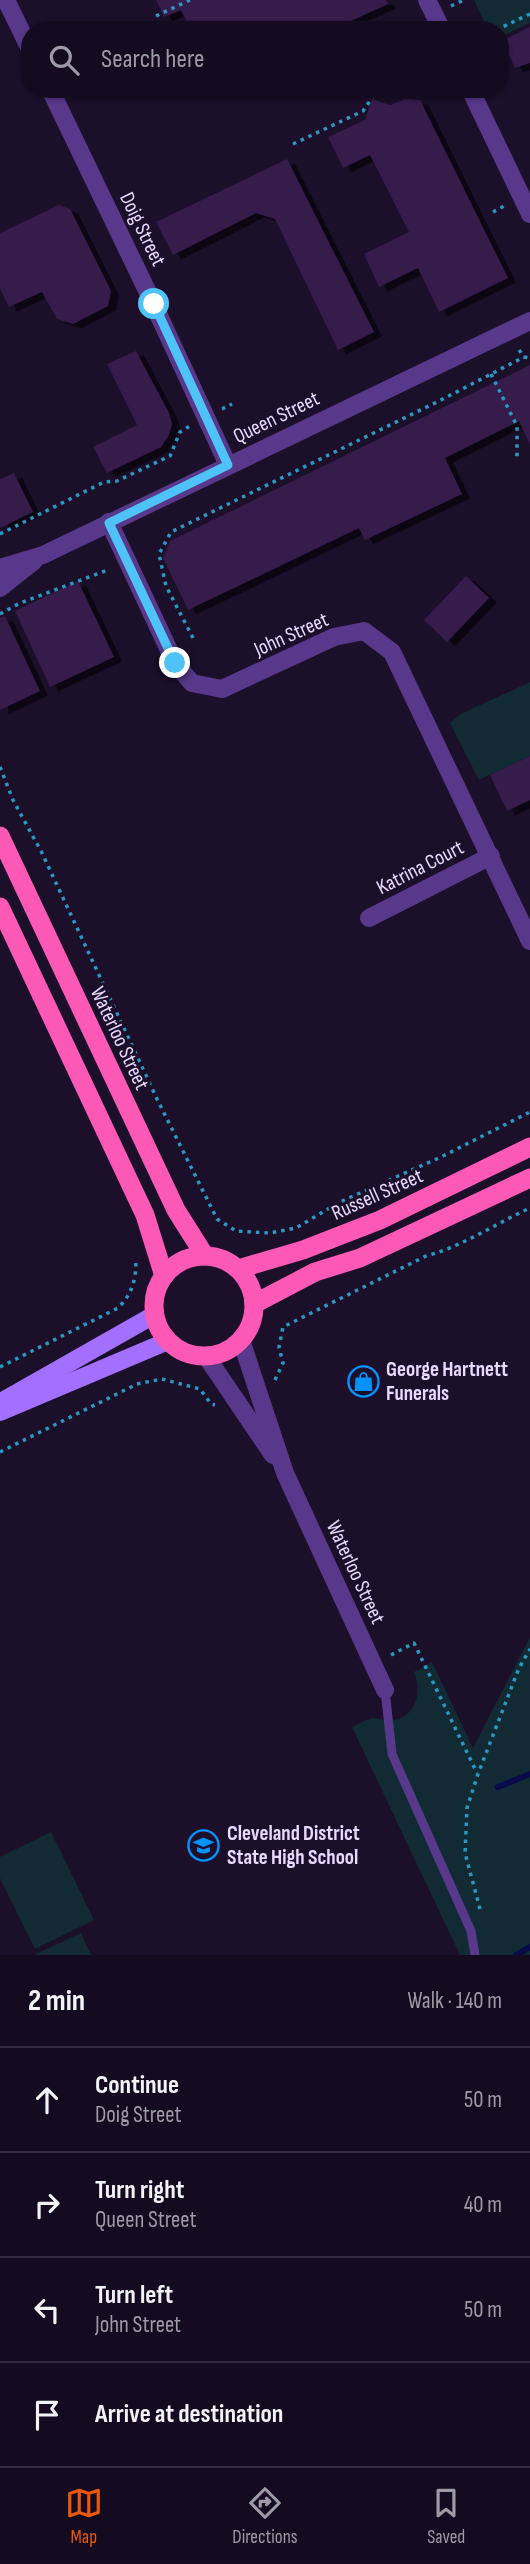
<!DOCTYPE html>
<meta charset="utf-8">
<style>
:root{--surface:#150b20;--page:#1e1429;--text:#f1f3f6;--muted:#9d9ba5;--line:#342b3e;--accent:#ea580c}
body{margin:0;font-family:"Sofia Sans Condensed",sans-serif;background:var(--page);color:var(--text)}
.stop{position:absolute;width:21px;height:21px;margin:-16px;border:5px solid #4fc3f7;border-radius:50%;background:#fff}
.stop.end{background:#4fc3f7;border-color:#fff;box-shadow:0 2px 7px #0008}
.list{margin:0;padding:0;list-style:none}
h2{display:flex;justify-content:space-between;align-items:center;height:91px;margin:0;padding:0 28px;font-size:30px}
h2 small{font-size:23px;font-weight:400;color:var(--muted)}
.list li{display:grid;grid-template-columns:46px 1fr auto;gap:21px;align-items:center;box-sizing:border-box;height:105px;padding:0 28px;border-top:2px solid var(--line)}
.list b{display:block;font-size:26px;white-space:nowrap}
.list p{margin:0;font-size:23px;white-space:nowrap;color:var(--muted)}
.list em{font-size:23px;font-style:normal;color:var(--muted)}
.icon{flex:none;width:38px;height:38px;fill:none;stroke:currentColor;stroke-width:2;stroke-linecap:round;stroke-linejoin:round}
.map{position:relative;flex:none;width:530px;height:1955px;overflow:hidden}
.search{position:absolute;background:var(--surface);box-shadow:0 2px 5px #0004;left:21px;right:21px;top:21px;height:77px;display:flex;align-items:center;gap:18px;box-sizing:border-box;padding:0 24px;border-radius:28px;color:var(--muted);font-size:26px}
.sheet{height:511px;background:var(--surface)}
nav{display:flex;justify-content:space-around;align-items:center;box-sizing:border-box;height:98px;border-top:2px solid var(--line);background:var(--surface);font-size:19px;color:var(--muted)}
nav a{display:grid;justify-items:center;gap:4px}
nav .on{color:var(--accent)}
.map>svg:first-child{display:block}
.green{fill:#122a34}
.lines{fill:none;stroke-linecap:round;stroke-linejoin:round}
.stream{stroke:#080a4a;stroke-width:6}
.building{fill:#351a4c;filter:url(#shadow)}
.path{stroke:#2a98c1;stroke-width:3.5;stroke-dasharray:3.5 5;stroke-linecap:butt}
.service{stroke:#57388b;stroke-width:9}
.minor{stroke:#57388b;stroke-width:18}
.secondary{stroke:#a26fff;stroke-width:18}
.trunk{stroke:#fc59b6;stroke-width:19}
.route{stroke:#4fc3f7;stroke-width:9}
.labels{text-anchor:middle;stroke-width:6;stroke-linejoin:round;paint-order:stroke}
.street-label{font-size:21px;fill:#e9d8ff;stroke:#1c0f2a}
.poi-label{font-size:21px;font-weight:bold;fill:#e9d8ff;stroke:#1c0f2a;text-anchor:start}
</style>
<div class="map">
<svg width="530" height="1955" viewBox="0 0 530 1955">
<defs>
<filter id="shadow"><feDropShadow dx="8" dy="4.5" stdDeviation="0" flood-color="#0009"/></filter>
</defs>
<rect width="100%" height="100%" fill="#1c0f2a"/>
<g class="green">
<path d="M474 0H530V23L500 37V30H488Z"/>
<path d="M530 682V756L479 780 450 723 461 714Z"/>
<path d="M530 1637V1955H460L352 1727C358 1724 367 1719 373 1718 379 1718 385 1721 391 1720 415 1719 423 1692 414 1672L432 1662 473 1748Z"/>
<path d="M51 1832 94 1920 35 1949 0 1878V1857Z"/>
<path d="M81 1933 91 1955H34Z"/>
</g>
<g class="lines">
<g class="stream">
<path d="M498 1787 530 1774"/>
<path d="M516 1955 530 1947"/>
</g>
</g>
<g class="building">
<path d="M156 0H386L388 4 331 30H246L242 22 225 30H191L181 10 164 17Z"/>
<path d="M530 27V63L515 68 502 41Z"/>
<path d="M372 99 390 105 405 99 420 100 508 278 439 312 418 268 379 287 364 254 409 232 370 155 343 168 328 137 365 120Z"/>
<path d="M287 159 374 332 338 350 275 219 256 213 173 255 156 222Z"/>
<path d="M59 205 70 209 111 291 108 306 73 324 57 319 42 292 9 307 0 289V233Z"/>
<path d="M136 351 169 413 172 424 169 435 161 447 107 473 93 447 137 425 107 364Z"/>
<path d="M530 365V445L519 421 445 458 462 494 365 540 359 528 188 610 163 558 170 541Z"/>
<path d="M14 473 33 512 0 528V479Z"/>
<path d="M466 576 489 598 447 642 424 620Z"/>
<path d="M78 581 114 657 50 687 15 611Z"/>
<path d="M5 616 40 691 0 710V618Z"/>
<path d="M530 756V800L507 811 490 775Z"/>
</g>
<g class="lines">
<g class="path">
<path d="M451 6 464 0"/>
<path d="M156 16 190 0"/>
<path d="M496 30 530 14"/>
<path d="M293 144 363 111 374 95 398 89"/>
<path d="M493 212 506 205"/>
<path d="M519 350 524 357 530 358"/>
<path d="M491 374 517 426V457"/>
<path d="M222 409 232 404"/>
<path d="M0 534 104 482 117 481 170 456 180 432 190 426"/>
<path d="M0 614 20 603 110 569"/>
<path d="M193 638 166 586 159 554 171 532 437 402 524 357"/>
<path d="M0 767 13 800 42 853 157 1099 217 1219 236 1231 270 1233 296 1228 338 1203 441 1157 530 1112"/>
<path d="M0 1367 118 1308C133 1293 136 1279 136 1259"/>
<path d="M275 1380 283 1363 279 1347 283 1327 426 1256C463 1246 495 1224 530 1208"/>
<path d="M0 1452 137 1384 162 1379 200 1389 211 1404 215 1405"/>
<path d="M391 1655 414 1643 477 1773"/>
<path d="M480 1909 465 1853 467 1808 478 1774 519 1668 530 1649"/>
</g>
<path class="service" d="M385 1690 392 1754 471 1931 475 1955"/>
<g class="minor">
<path d="M6 0 30 49"/>
<path d="M427 0 442 30"/>
<path d="M50 89 154 305 228 465"/>
<path d="M470 89 530 214"/>
<path d="M109 522 175 663 192 683 222 689 334 637 364 631 392 652 530 941"/>
<path d="M0 568 43 555 530 321"/>
<path d="M0 588 34 561"/>
<path d="M369 918 491 856"/>
<path d="M241 1340 285 1473 385 1690"/>
<path d="M206 1356 273 1455"/>
</g>
<g class="secondary">
<path d="M6 1399 154 1315"/>
<path d="M0 1412 168 1341"/>
</g>
<g class="trunk">
<path d="M0 836 176 1210 205 1256"/>
<path d="M0 907 145 1215 164 1276"/>
<circle cx="204" cy="1306" r="50"/>
<path d="M238 1269 303 1250 380 1220 530 1147"/>
<path d="M254 1304 315 1272 360 1258 530 1178"/>
</g>
</g>
<g class="lines">
<path class="route" d="M154 304 228 465 109 523 175 663"/>
</g>
<defs>
<symbol id="shop-ring" viewBox="-11 -11 22 22"><circle r="9.5" fill="#1c0f2a" stroke="#0492ff" stroke-width="1.5"/><path d="M-5-2.5h2.3a2.7 3.5 0 0 1 5.4 0H5L5.5 6h-11ZM-1.5-2.5h3a1.5 2.3 0 0 0-3 0Z" fill="#0492ff"/></symbol>
<symbol id="school-ring" viewBox="-11 -11 22 22"><circle r="9.5" fill="#1c0f2a" stroke="#0492ff" stroke-width="1.5"/><path d="M0-5L7-2L0 1L-7-2ZM-4 1L0 2.5L4 1V4Q0 6-4 4Z" fill="#0492ff"/></symbol>
</defs>
<g fill-rule="evenodd">
<use href="#shop-ring" x="346" y="1364" width="35" height="35"/>
<use href="#school-ring" x="186" y="1828" width="35" height="35"/>
</g>
<g class="labels">
<g class="street-label">
<text transform="translate(143 229) rotate(64)" y="7">Doig Street</text>
<text transform="translate(276 417) rotate(-26)" y="7">Queen Street</text>
<text transform="translate(291 634) rotate(-24)" y="7">John Street</text>
<text transform="translate(420 867) rotate(-27)" y="7">Katrina Court</text>
<text transform="translate(120 1038) rotate(65)" y="7">Waterloo Street</text>
<text transform="translate(377 1194) rotate(-24)" y="7">Russell Street</text>
<text transform="translate(356 1572) rotate(65)" y="7">Waterloo Street</text>
</g>
<g class="poi-label">
<text x="386" y="1376">George Hartnett<tspan x="386" dy="24">Funerals</tspan></text>
<text x="227" y="1840">Cleveland District<tspan x="227" dy="24">State High School</tspan></text>
</g>
</g>
</svg>
<div class="stop" style="left:154px;top:304px"></div>
<div class="stop end" style="left:175px;top:663px"></div>
<div class="search"><svg class="icon" aria-label="search" viewBox="0 0 24 24"><circle cx="10" cy="10" r="6"/><path d="M15 15l6 6"/></svg>Search here</div>
</div>
<section class="sheet">
<h2>2 min<small>Walk · 140 m</small></h2>
<ul class="list">
<li><svg class="icon" aria-label="ahead" viewBox="0 0 24 24"><path d="M12 20V5M6 11l6-6 6 6"/></svg><div><b>Continue</b><p>Doig Street</p></div><em>50 m</em></li>
<li><svg class="icon" aria-label="right" viewBox="0 0 24 24"><path d="M7 20v-9h11M14 6l5 5-5 5"/></svg><div><b>Turn right</b><p>Queen Street</p></div><em>40 m</em></li>
<li><svg class="icon" aria-label="left" viewBox="0 0 24 24"><path d="M17 20v-9H6M10 6l-5 5 5 5"/></svg><div><b>Turn left</b><p>John Street</p></div><em>50 m</em></li>
<li><svg class="icon" aria-label="arrive" viewBox="0 0 24 24"><path d="M6 21V4h12l-3 4 3 4H6"/></svg><div><b>Arrive at destination</b></div></li>
</ul>
</section>
<nav>
<a class="on"><svg class="icon" aria-label="map" viewBox="0 0 24 24"><path d="M3 6l6-2 6 2 6-2v14l-6 2-6-2-6 2zM9 4v14M15 6v14"/></svg>Map</a>
<a><svg class="icon" aria-label="directions" viewBox="0 0 24 24"><path d="M12 3l9 9-9 9-9-9zM9 14v-3h6M13 9l2 2-2 2"/></svg>Directions</a>
<a><svg class="icon" aria-label="saved" viewBox="0 0 24 24"><path d="M7 4h10v16l-5-4-5 4z"/></svg>Saved</a>
</nav>
